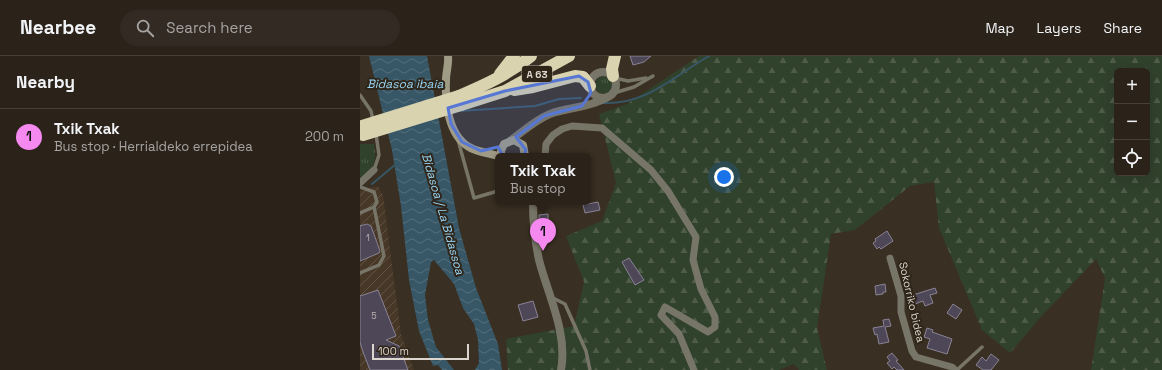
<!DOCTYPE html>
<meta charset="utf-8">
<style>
:root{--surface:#2b231a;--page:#332b23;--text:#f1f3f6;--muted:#a6a4a2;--line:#474039;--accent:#f589ef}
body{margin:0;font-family:"Space Grotesk",sans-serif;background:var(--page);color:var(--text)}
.controls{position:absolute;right:12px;top:12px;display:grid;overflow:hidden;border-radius:6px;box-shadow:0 4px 16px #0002}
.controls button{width:36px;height:36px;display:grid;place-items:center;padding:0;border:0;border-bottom:1px solid var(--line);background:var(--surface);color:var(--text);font:20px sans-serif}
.scale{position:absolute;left:12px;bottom:10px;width:97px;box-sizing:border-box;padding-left:4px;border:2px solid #ddd6ce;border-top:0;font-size:11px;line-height:14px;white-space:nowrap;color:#ddd6ce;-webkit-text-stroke:3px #2f2519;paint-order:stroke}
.you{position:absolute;left:364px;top:121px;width:14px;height:14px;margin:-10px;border:3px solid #fff;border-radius:50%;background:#1a73e8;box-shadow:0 0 0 6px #1a73e833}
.badge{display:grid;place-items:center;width:26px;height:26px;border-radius:50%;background:var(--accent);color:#111;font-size:13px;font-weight:700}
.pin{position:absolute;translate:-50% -33px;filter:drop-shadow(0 1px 2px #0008)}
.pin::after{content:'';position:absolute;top:21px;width:14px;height:12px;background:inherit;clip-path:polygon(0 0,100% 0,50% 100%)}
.popup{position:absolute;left:135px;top:97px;width:96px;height:52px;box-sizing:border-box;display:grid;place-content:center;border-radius:6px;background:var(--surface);filter:drop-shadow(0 1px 3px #0005);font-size:13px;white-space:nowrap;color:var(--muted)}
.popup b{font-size:15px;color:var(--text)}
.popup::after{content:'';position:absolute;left:50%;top:100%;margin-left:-8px;border:8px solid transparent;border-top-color:var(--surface)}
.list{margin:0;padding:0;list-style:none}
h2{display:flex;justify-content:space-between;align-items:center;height:52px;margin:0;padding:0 16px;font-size:17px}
h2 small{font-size:13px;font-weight:400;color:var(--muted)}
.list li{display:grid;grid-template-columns:26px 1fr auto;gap:12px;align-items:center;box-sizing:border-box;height:56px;padding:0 16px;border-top:1px solid var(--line)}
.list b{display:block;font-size:15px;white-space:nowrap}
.list p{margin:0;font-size:13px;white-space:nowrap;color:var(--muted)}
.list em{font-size:13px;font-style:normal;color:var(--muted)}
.icon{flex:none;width:22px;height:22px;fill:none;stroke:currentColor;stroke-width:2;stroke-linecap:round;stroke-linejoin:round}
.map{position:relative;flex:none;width:802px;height:314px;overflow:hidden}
header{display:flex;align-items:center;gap:24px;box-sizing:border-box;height:56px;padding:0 20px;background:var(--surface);border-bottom:1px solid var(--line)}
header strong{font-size:19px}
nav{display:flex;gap:22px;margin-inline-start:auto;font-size:14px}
.search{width:280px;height:36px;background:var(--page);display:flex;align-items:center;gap:10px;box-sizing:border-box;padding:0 14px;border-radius:22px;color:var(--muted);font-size:15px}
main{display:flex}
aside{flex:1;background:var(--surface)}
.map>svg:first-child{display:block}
.industrial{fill:url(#industrial-furrows)}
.grass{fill:url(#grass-tufts)}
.forest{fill:url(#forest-firs);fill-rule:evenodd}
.water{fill:url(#water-waves)}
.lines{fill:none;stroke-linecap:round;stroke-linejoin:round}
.stream{stroke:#375767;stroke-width:2}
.building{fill:#4d4757;stroke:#898394}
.service{stroke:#777567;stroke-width:3.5}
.minor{stroke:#777567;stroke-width:7}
.tertiary{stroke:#777567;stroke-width:8}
.secondary{stroke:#9f9b85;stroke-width:8}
.motorway{stroke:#d9d3b0;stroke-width:12}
.motorway-bridge{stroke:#d9d3b0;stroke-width:12}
.marked{fill:#5777d5;fill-opacity:0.2;stroke:#5777d5;stroke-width:3;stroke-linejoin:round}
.labels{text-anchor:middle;stroke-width:4;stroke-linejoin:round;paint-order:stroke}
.number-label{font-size:9px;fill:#b9b2b0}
.shield{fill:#2f2519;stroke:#a9a198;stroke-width:1}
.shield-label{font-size:10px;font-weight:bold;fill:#ddd6ce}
.street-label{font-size:11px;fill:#ddd6ce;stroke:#2f2519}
.water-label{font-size:12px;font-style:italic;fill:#97d4f3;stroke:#2f2519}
</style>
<header>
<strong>Nearbee</strong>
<div class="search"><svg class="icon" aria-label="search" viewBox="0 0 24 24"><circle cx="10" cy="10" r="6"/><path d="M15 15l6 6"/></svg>Search here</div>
<nav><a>Map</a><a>Layers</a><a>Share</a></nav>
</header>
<main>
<aside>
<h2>Nearby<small></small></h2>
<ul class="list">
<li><span class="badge">1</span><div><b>Txik Txak</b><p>Bus stop · Herrialdeko errepidea</p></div><em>200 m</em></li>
</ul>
</aside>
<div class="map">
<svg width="802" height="314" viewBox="0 0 802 314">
<defs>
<pattern id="industrial-furrows" width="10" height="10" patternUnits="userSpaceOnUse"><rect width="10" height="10" fill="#463726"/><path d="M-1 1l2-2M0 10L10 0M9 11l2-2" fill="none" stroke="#605344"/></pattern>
<pattern id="grass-tufts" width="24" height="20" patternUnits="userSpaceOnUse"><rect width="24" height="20" fill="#30412c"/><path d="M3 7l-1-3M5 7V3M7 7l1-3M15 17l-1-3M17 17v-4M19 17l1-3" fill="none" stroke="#4e5c49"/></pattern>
<pattern id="forest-firs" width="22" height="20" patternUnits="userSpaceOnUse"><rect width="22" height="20" fill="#30412c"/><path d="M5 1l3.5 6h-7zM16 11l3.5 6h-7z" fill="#4e5c49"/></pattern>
<pattern id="water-waves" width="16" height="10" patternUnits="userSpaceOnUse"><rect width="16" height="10" fill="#375767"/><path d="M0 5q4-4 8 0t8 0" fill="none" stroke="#546e7c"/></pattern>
</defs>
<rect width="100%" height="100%" fill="#392f22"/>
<path class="industrial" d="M18 130 23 139 41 278 54 314H0V134Z"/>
<g class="grass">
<circle cx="244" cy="29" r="9"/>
<path d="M0 88H14C17 102 15 116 0 121Z"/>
</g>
<path class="forest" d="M339 0H802V314H731L745 222 736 203 680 262 650 297 622 274 579 172 574 126 550 130 495 174 471 178 457 272 467 314H439L434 308 419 314H148L146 283 214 270 224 226 206 180 242 165 256 127 239 58 267 48ZM757 15H787V117H757Z"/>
<path class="water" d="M9 0H67L99 172 116 232 138 288 142 314H115L119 307 118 284 114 268 103 252 94 228 74 204 71 206 65 239 68 264 76 291 94 314H82L78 309 73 310 59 275 49 224 41 150 32 94Z"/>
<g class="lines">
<g class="stream">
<path d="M243 47C286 49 313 21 349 0"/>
<path d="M99 55 175 50 199 43 221 42"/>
<path d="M12 128 36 108"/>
</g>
</g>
<g class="building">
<path d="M270 0H291L284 6 273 9Z"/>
<path d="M238 146 240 154 225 157 223 149Z"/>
<path d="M188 158V167H186V176L180 177 179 159Z"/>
<path d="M7 168 11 170 20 195 19 197 0 205V170Z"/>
<path d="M527 175 533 185 521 193 519 191 517 193 513 187 516 185 515 183Z"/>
<path d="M269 202 284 224 275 229 262 206Z"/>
<path d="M525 228 526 236H523V238L516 239 515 230Z"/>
<path d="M575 232 577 237 570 239 573 247 565 250 563 245 555 248 553 239Z"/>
<path d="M18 234 36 280 26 284 39 290 48 314H10L3 296 0 286V240Z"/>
<path d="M173 245 178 261 163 265 158 249Z"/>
<path d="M593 248 602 254 596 263 587 257Z"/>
<path d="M529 263 531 270 525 271 529 286 519 288 517 278 515 279 513 272 524 270 523 264Z"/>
<path d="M567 272 573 274 572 276 592 283 587 298 567 292 570 283 564 281Z"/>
<path d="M532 297 538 304 536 305 544 314H537L534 311 532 313 527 307 530 305 527 301Z"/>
<path d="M631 298 639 304 631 314H623L616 309 622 301 626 305Z"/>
</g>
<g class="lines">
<g class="service">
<path d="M255 22 268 25 286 22"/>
<path d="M254 37 274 31 293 20"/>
<path d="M0 39 11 55 13 64"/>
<path d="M98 84 114 142 138 135"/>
<path d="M14 114 19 99 16 78"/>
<path d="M0 131 14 136 17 146 14 151 24 200 19 209 0 217"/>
<path d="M0 157 14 151"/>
<path d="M193 242 205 248 226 295 230 314"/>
<path d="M597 314 622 291"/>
</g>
<g class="minor">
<path d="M185 100 186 88 193 79 202 73 212 70 242 72 291 114 308 135 336 181 333 204 341 233 355 261V271L348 276 305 251 301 259 319 278 334 314"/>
<path d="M0 127 14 114"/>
<path d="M530 202 541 240V256L552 295 556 301 592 311 595 314"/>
</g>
<g class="tertiary">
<circle cx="243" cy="29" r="13"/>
<path d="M151 84C164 75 175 64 190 58 209 51 228 52 246 42"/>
<path d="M173 146C173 165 175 185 179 204 188 239 208 277 201 314"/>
</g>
<g class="secondary">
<path d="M88 0C89 8 86 16 86 24 85 46 88 79 109 91 117 96 129 97 138 100"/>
<path d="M141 100V95L144 88 154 84 163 89 165 100"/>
</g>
<g class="motorway">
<path d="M140 18 154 0"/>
<path d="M253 20 252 13 255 0"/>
<path d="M154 34 173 31 215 20 223 21 230 30"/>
<path d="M99 40C125 29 149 18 171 0"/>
<path d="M101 49 145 35 209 0"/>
</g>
<g class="motorway-bridge">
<path d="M2 70 99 40"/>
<path d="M3 79 101 49"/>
</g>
</g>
<path class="marked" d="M219 20 228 26 231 37 222 50 184 60 156 81 166 94 161 106 147 107 138 91 121 95 102 86 91 68 88 52 145 35Z"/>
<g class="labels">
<g class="number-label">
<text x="8" y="185">1</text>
<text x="14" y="263">5</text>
</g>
<rect class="shield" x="162" y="10" width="30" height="16" rx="3"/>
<g class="shield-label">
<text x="177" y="22">A 63</text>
</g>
<g class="street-label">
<text transform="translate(552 246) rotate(77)" y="4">Sokorriko bidea</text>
</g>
<g class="water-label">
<text x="45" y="32">Bidasoa ibaia</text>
<text transform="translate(83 158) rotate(74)" y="4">Bidasoa / La Bidassoa</text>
</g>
</g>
</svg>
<div class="controls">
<button>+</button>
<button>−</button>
<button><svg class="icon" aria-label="locate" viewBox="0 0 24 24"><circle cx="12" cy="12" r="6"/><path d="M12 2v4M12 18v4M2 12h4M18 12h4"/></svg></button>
</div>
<div class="scale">100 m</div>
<div class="you"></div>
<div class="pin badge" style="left:183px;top:195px">1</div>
<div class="popup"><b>Txik Txak</b>Bus stop</div>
</div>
</main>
